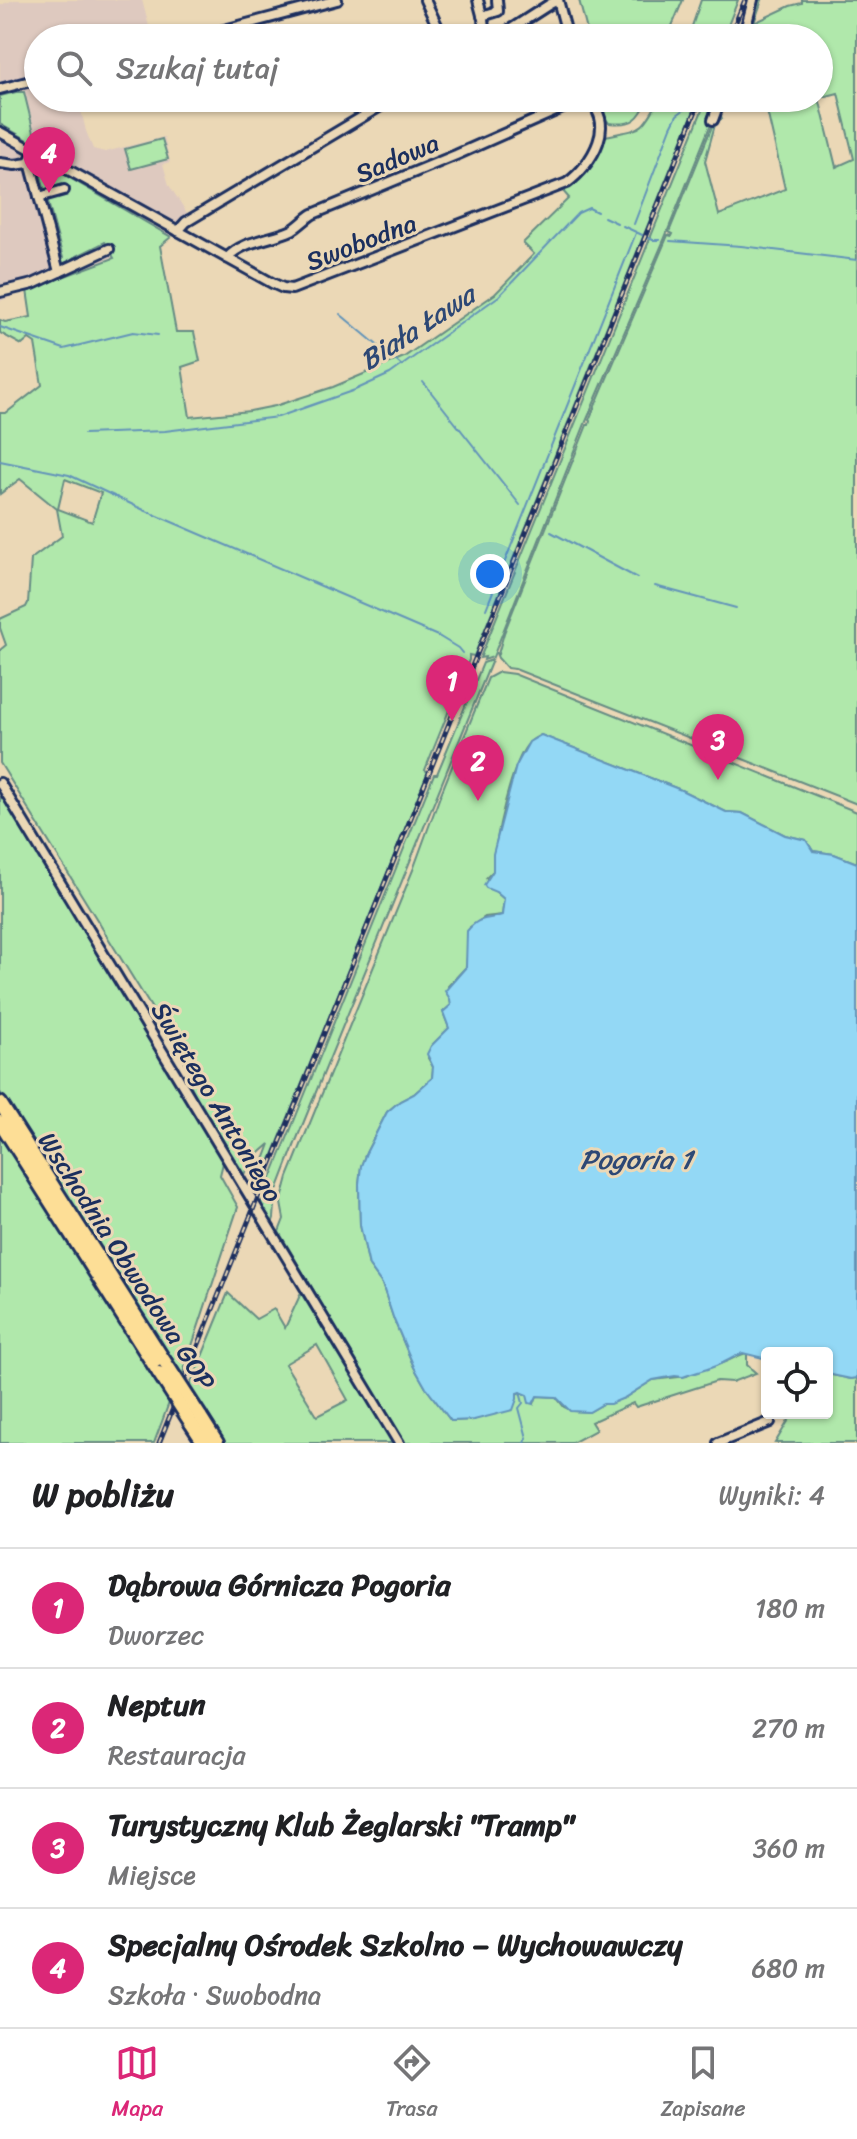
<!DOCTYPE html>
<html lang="pl">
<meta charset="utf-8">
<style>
:root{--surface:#fff;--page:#f2f2f2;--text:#202124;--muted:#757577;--line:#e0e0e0;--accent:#db2777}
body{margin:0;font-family:Sriracha,sans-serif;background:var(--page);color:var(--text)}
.controls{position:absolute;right:24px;bottom:24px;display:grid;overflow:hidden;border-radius:8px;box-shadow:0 2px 6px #0004}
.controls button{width:72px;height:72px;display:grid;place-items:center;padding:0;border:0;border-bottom:2px solid var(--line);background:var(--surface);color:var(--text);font:40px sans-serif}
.you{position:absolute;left:490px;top:574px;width:28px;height:28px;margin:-20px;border:6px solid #fff;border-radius:50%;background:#1a73e8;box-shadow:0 0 0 12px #1a73e833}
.badge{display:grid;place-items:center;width:52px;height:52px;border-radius:50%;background:var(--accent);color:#fff;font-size:26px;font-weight:700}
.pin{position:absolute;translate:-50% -66px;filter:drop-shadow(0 2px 4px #0008)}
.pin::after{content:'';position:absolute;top:42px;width:28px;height:24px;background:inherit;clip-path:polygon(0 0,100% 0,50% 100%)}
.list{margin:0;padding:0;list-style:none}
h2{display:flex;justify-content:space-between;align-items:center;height:104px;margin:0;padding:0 32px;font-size:34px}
h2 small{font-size:26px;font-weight:400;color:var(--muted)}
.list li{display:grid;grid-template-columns:52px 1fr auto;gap:24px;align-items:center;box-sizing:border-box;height:120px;padding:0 32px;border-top:2px solid var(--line)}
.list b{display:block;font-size:30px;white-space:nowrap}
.list p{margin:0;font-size:26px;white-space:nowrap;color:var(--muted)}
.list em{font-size:26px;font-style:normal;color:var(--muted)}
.icon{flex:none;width:44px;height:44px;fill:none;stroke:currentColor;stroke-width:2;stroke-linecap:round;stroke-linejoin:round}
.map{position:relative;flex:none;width:857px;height:1443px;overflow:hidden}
.search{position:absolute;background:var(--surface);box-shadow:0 2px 6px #0004;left:24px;right:24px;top:24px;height:88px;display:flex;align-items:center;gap:20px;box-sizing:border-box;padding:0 28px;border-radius:44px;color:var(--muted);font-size:30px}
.sheet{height:584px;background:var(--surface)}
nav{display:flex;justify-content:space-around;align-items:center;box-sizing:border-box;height:112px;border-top:2px solid var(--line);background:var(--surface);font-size:22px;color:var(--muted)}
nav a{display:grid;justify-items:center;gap:4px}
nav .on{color:var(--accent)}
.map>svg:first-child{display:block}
.built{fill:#dec9bf}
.green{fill:#b0e8ab;stroke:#668c84;stroke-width:2;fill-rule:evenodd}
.water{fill:#93d8f5;stroke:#6394b9;stroke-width:2}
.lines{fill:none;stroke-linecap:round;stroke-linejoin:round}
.stream{stroke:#6394b9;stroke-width:2}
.minor-casing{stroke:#1b2f5e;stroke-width:14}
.highway-casing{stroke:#1b2f5e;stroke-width:18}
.minor{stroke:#ebd8b6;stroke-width:8}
.highway{stroke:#fdde96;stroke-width:12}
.rail-casing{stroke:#1b2f5e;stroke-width:5}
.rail{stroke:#ebd8b6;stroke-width:2;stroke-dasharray:6;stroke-linecap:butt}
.highway-bridge-casing{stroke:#1b2f5e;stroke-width:18;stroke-linecap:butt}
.highway-bridge{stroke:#fdde96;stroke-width:12}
.labels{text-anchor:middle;stroke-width:6;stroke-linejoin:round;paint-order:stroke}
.street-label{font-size:26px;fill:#1b2f5e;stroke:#ebd8b6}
.water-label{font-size:28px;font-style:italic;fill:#2d4875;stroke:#ebd8b6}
</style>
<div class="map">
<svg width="857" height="1443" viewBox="0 0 857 1443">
<rect width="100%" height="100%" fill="#ebd8b6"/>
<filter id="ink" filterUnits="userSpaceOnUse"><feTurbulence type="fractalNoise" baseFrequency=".0125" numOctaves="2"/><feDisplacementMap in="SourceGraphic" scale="16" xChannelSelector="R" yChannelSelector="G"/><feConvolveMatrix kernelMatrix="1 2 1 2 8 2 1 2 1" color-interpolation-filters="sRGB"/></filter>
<g filter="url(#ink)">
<g class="built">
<path d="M14 0H142L152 38H38V98H78L86 131 93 149 105 152 164 137 170 162 163 164 169 185 189 216 175 226 165 221 164 217 133 200 129 201 39 151 21 81 0 86V5Z"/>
<path d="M0 137 171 234V237L0 301Z"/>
</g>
<g class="green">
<path d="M579 0H683L667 38H589Z"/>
<path d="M701 0H738L723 38H688Z"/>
<path d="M755 0H762L754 23 790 6 802 3V0H857V804L515 669 507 668 498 658 496 653 498 654 504 633 587 425H589L590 421 589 420 668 235 672 236 673 234 669 232 719 109 722 119 716 121 705 161 719 215 785 189 764 98H819V38H746L750 28ZM838 93 854 159 836 167 819 98Z"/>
<path d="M16 92H24L37 145 0 124V96Z"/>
<path d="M601 98H649C638 119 635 126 609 123 602 115 600 109 601 98Z"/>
<path d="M660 98H699L474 656 469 655V660L457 687 458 688 425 770 428 772 256 1197 253 1191 251 1192 249 1186 252 1180 256 1181 270 1144 254 1158 244 1174 198 1100 187 1078 193 1075 0 763V650L6 645 0 628V619L26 607 28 603 31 559 62 536 57 509 20 479 0 494V413H6L42 385 35 343 29 339 22 345 0 333V320L5 322 31 317 27 290 114 258 105 242 69 260 70 264 62 267 58 260 63 258 39 169 35 170 33 163 37 159 171 237 160 246 176 332H194L200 361 182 367 190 417 250 411 275 406 333 387 404 357 495 294 534 254 523 243 569 198 562 190 575 183 605 136C643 128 641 133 660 98ZM65 479 101 493 92 522 58 509Z"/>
<path d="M707 98H718L715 107 711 108 707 119 712 121 664 240 585 424 493 657 484 660 485 657 480 658Z"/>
<path d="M162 139 168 159 131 169 125 149Z"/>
<path d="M492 660 296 1141 276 1193 274 1218 273 1221H269L261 1203 434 774H437L483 663Z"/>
<path d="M499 672 514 674 857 812V863L834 854 813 851 806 840 785 835 742 813 726 812 681 790 541 735C537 737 533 739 530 742 512 758 493 846 493 871L486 878 496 892 504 899 502 915 485 917 470 927 466 967 448 986 451 1005 443 1012 449 1028 431 1046 428 1058 433 1067 432 1078 414 1094 400 1101 387 1112 366 1153 361 1166 359 1184 360 1225 369 1266 382 1284 394 1320 414 1367 426 1388 451 1421 474 1420 520 1392 527 1395 534 1404 537 1396 556 1397 564 1407 573 1411 589 1412 603 1404 624 1398 653 1380 687 1376C698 1368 714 1367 727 1361 734 1358 739 1355 747 1353V1365L756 1373 732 1382 717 1381 636 1407 633 1403 591 1422 596 1430 572 1443H404L279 1232 284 1219 281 1203 288 1177 413 870 440 796 488 678Z"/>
<path d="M0 788 224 1159 220 1175 238 1207 182 1376 167 1355 0 1092Z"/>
<path d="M0 1132 170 1400 154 1443H0Z"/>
<path d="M228 1293 256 1319 274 1309 285 1328 301 1293 394 1443H224L203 1413 189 1388ZM317 1345 348 1400 317 1416 285 1364Z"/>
<path d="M827 1374 851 1379 857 1378V1443H775L793 1413H827Z"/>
</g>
<path class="water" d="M541 735 681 790 726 812 742 813 785 835 806 840 813 851 834 854 857 863V1378L851 1379 827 1374V1353H767V1359L743 1353C733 1357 724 1363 713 1367 703 1371 693 1373 683 1377L675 1376 653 1380 624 1398 610 1404H603L589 1412 570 1411 556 1397 537 1396 533 1404 529 1403 527 1395 520 1392 517 1393V1399L513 1410 474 1420 451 1421 426 1388 414 1367 394 1320 382 1284 369 1266 360 1225 359 1184 361 1166 366 1153 387 1112 400 1101 414 1094 432 1078 433 1067 427 1054 431 1046 449 1028 443 1012 451 1005 450 999 445 991 466 967 467 931C480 915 486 921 502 915L504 899 496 892 486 888 484 885 493 871V854L516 766 529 742Z"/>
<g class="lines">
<g class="stream">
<path d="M604 217 617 223"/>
<path d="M634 224 671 127 677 115 689 106"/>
<path d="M623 226 653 240H660"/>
<path d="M670 241 741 246 857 260"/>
<path d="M340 314 401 365"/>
<path d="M0 327 64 349 133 332 158 335"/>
<path d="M423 382 520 505"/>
<path d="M84 434 165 431 278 417 355 390 390 374 499 296 578 213 589 208 597 212"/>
<path d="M0 461 69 475 144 510 440 637 458 648 462 653"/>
<path d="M551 532 637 578"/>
<path d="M655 586 736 608"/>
<path d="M486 609 636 233"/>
<path d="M520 1392 523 1403 519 1408 527 1438 525 1443"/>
</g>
<defs>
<g id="minor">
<path d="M425 0 443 38"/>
<path d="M478 0 483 19 485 38"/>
<path d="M558 0 568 38"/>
<path d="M482 16 498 11 497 0"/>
<path d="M194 38 337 0"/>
<path d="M451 38 483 29"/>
<path d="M497 38 550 4 558 0"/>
<path d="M743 38 753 0"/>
<path d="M0 89 38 79"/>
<path d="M713 120 721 98"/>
<path d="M0 132 272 283 283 288 292 289 567 183C592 165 619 121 585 98"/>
<path d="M0 163 15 165 28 163 35 151"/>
<path d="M28 163 31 166 59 272"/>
<path d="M39 197 64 190"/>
<path d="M178 231 186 222 394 98"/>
<path d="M227 258C243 240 271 240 292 230 299 226 305 219 313 214L456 155 585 98"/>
<path d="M0 292 33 284 109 249"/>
<path d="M0 783 399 1443"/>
<path d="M718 1443 770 1422"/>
</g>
<g id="highway">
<path d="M0 1103 165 1362"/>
<path d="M0 1122 159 1373"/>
<path d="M200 1416 217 1443"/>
<path d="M191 1423 204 1443"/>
</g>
</defs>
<use href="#minor" class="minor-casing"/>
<use href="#highway" class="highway-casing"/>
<use href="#minor" class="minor"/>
<use href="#highway" class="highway"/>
<defs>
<g id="rail">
<path d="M729 38 745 0"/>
<path d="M159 1443 701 98"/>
</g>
</defs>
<use href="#rail" class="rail-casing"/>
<use href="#rail" class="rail"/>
<defs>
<g id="highway-bridge">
<path d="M165 1362 200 1416"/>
<path d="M159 1373 191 1423"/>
</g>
</defs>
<use href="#highway-bridge" class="highway-bridge-casing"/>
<use href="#highway-bridge" class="highway-bridge"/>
</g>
</g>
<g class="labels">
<g class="street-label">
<text transform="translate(397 158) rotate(-23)" y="9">Sadowa</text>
<text transform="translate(361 242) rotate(-21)" y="9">Swobodna</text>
<text transform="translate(217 1102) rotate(59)" y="9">Świętego Antoniego</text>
<text transform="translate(127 1261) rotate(57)" y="9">Wschodnia Obwodowa GOP</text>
</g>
<g class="water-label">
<text transform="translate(417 327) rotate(-33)" y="10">Biała Ława</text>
<text x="636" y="1169">Pogoria 1</text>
</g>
</g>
</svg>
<div class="controls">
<button><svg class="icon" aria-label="locate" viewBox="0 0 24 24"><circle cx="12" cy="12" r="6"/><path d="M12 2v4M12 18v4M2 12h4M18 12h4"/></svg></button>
</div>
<div class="you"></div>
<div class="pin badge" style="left:452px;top:721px">1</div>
<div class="pin badge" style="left:478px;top:801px">2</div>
<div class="pin badge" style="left:718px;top:780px">3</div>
<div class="pin badge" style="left:49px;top:193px">4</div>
<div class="search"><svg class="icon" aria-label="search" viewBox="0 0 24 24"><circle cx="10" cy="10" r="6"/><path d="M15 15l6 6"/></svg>Szukaj tutaj</div>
</div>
<section class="sheet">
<h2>W pobliżu<small>Wyniki: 4</small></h2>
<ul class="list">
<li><span class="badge">1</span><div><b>Dąbrowa Górnicza Pogoria</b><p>Dworzec</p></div><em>180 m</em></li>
<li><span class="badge">2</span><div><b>Neptun</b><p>Restauracja</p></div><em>270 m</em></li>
<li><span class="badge">3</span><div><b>Turystyczny Klub Żeglarski &quot;Tramp&quot;</b><p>Miejsce</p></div><em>360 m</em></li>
<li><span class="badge">4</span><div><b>Specjalny Ośrodek Szkolno – Wychowawczy</b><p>Szkoła · Swobodna</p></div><em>680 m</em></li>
</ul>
</section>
<nav>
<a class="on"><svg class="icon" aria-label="map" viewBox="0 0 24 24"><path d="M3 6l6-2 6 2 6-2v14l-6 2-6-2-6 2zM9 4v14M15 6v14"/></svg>Mapa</a>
<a><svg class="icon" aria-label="directions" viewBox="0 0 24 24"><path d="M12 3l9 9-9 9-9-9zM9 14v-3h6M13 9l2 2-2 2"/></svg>Trasa</a>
<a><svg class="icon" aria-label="saved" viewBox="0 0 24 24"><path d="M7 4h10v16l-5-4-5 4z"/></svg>Zapisane</a>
</nav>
